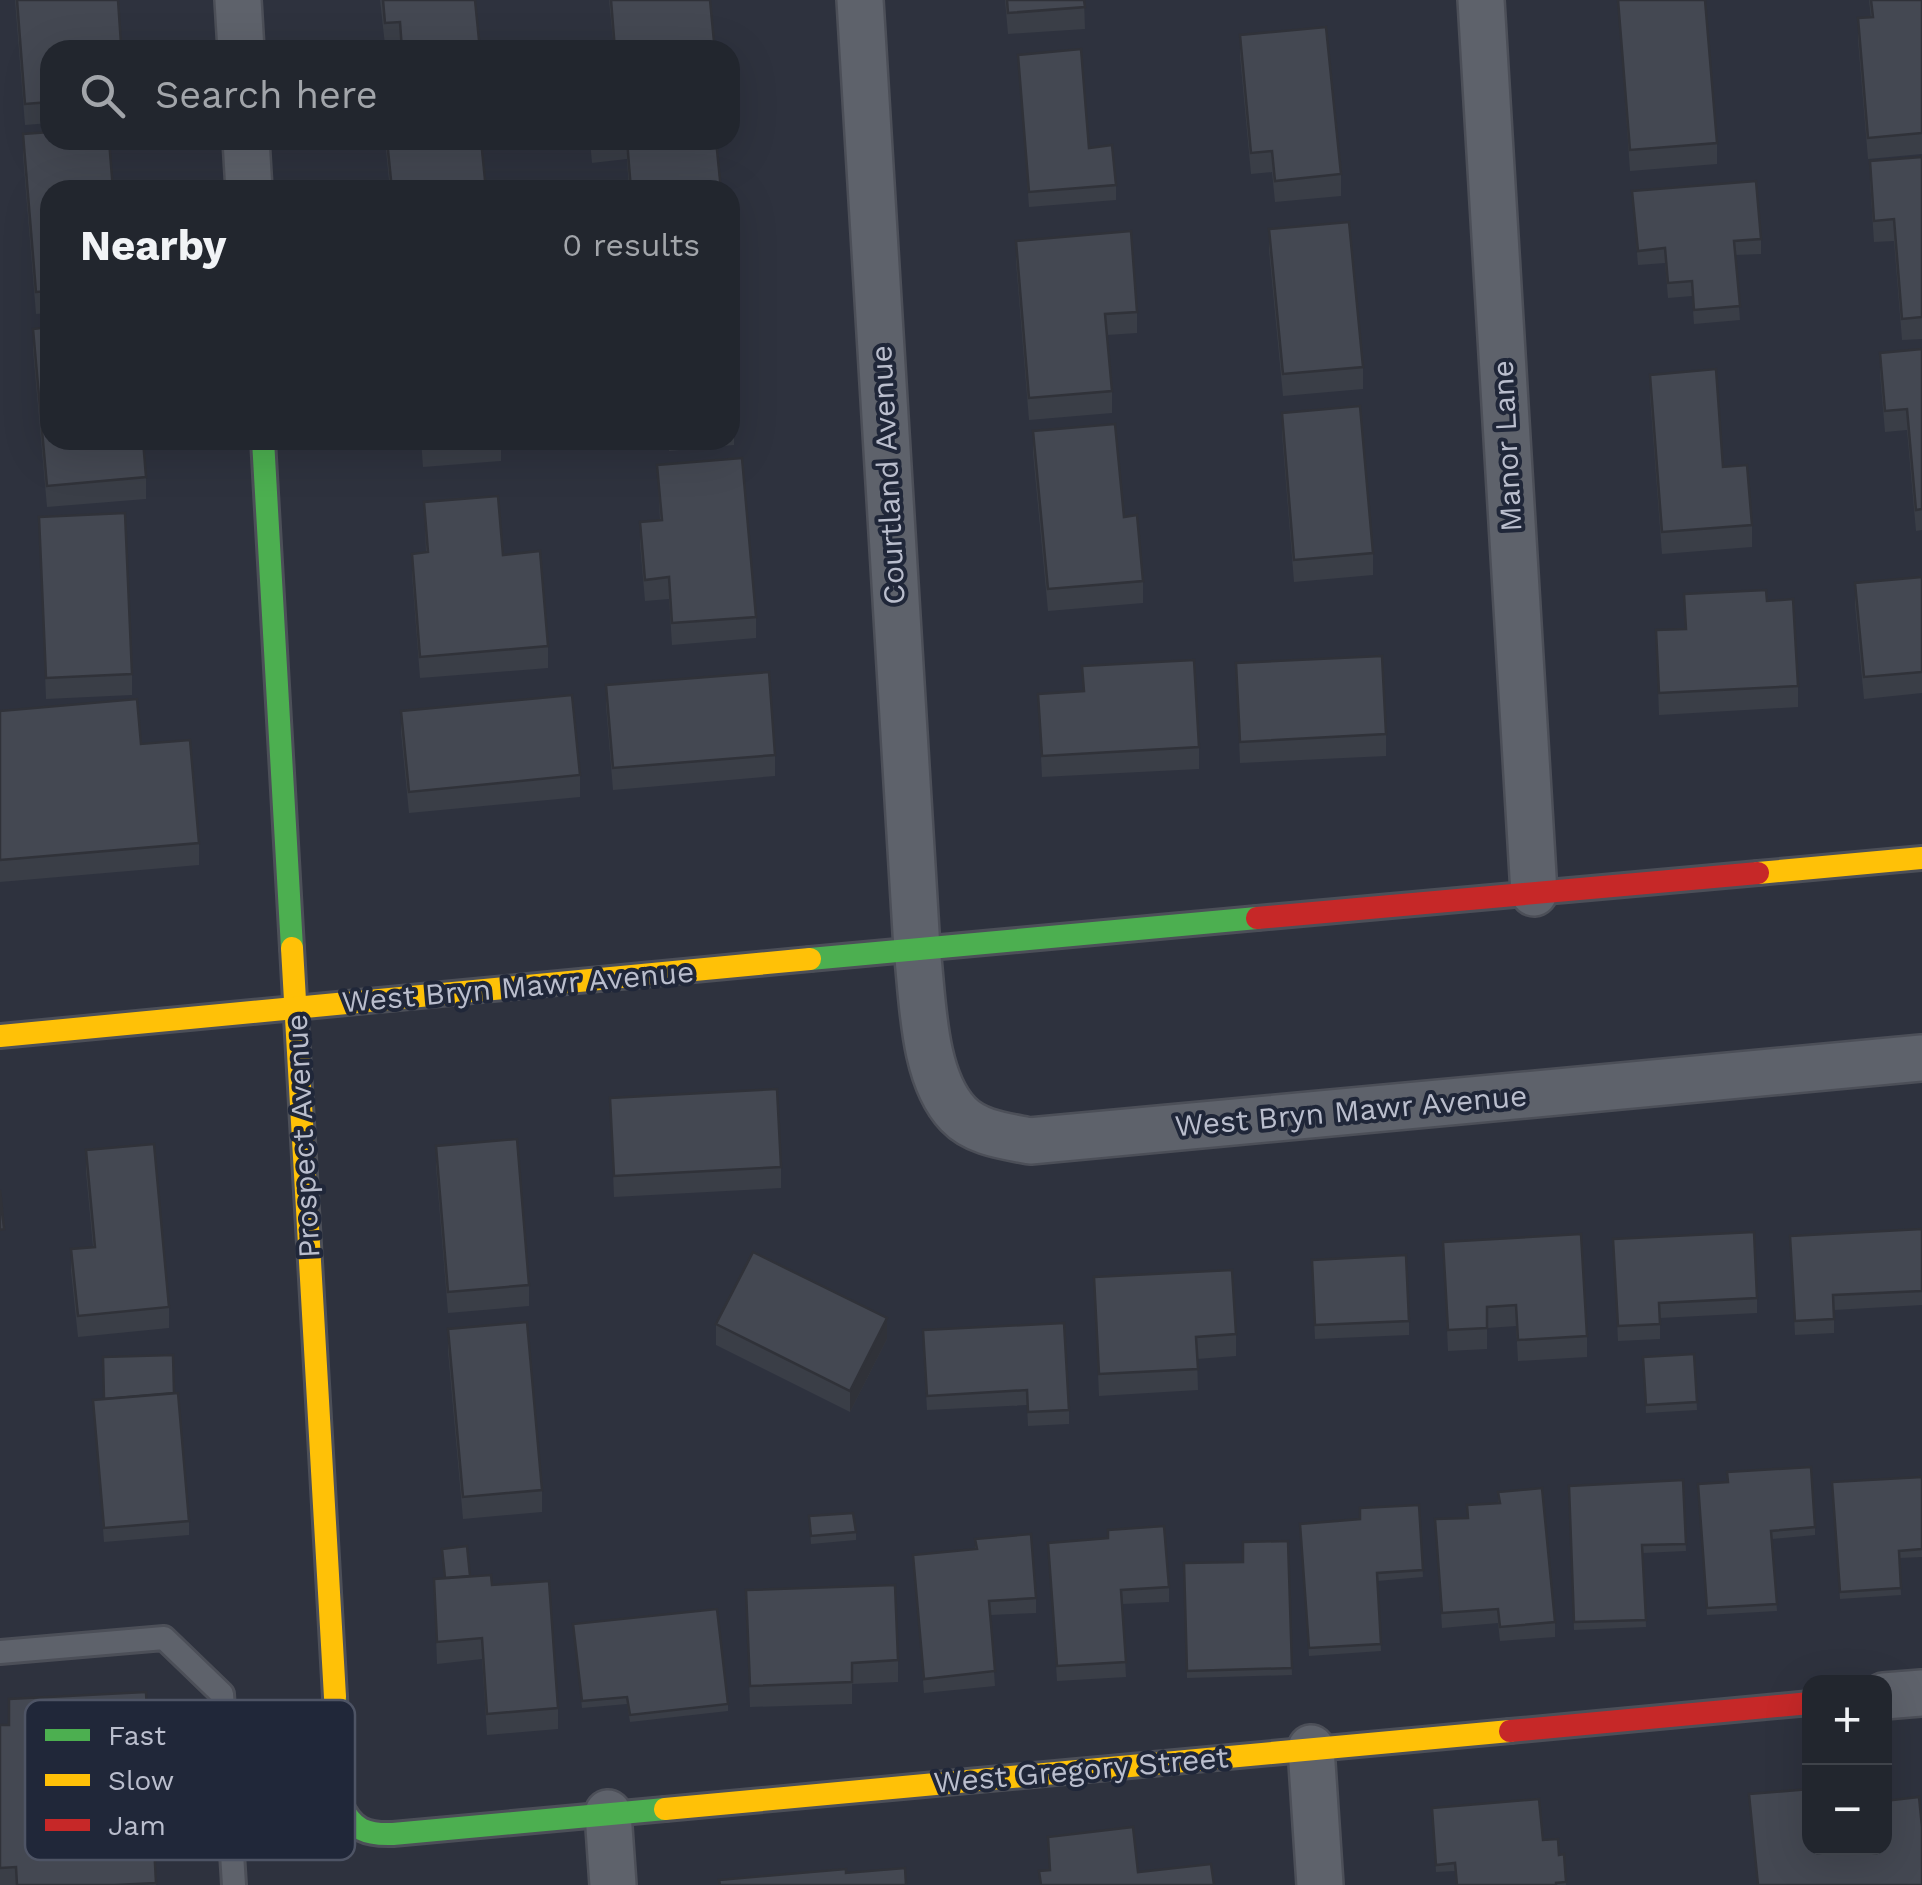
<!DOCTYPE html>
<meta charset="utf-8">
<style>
:root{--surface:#22262e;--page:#2e323a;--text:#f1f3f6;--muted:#a2a5aa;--line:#3f434a}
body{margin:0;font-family:"Work Sans",sans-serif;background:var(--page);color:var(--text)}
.controls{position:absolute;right:30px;bottom:30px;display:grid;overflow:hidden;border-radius:20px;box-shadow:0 10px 40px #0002}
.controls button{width:90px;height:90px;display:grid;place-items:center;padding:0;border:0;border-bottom:2px solid var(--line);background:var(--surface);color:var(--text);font:50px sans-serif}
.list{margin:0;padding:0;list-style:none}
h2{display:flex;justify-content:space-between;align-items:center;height:130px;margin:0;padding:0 40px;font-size:42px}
h2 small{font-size:32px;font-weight:400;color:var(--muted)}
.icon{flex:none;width:55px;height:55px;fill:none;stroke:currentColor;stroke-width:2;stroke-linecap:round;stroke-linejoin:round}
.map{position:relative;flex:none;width:1922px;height:1885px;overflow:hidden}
.search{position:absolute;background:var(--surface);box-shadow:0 10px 40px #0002;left:40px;top:40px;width:700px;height:110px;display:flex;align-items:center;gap:25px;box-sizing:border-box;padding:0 35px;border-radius:30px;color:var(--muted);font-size:38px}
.panel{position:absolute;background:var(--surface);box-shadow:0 10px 40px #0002;left:40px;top:180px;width:700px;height:270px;border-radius:30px}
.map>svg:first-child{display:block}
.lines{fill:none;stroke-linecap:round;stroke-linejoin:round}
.lane-casing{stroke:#4c4f58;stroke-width:28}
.street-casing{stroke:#4c4f58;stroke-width:50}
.fast-casing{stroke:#4c4f58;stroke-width:28}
.slow-casing{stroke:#4c4f58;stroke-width:28}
.jam-casing{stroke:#4c4f58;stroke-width:28}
.lane{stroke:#5e626b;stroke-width:22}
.street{stroke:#5e626b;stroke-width:45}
.fast{stroke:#4caf50;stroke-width:22}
.slow{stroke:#ffc107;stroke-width:22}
.jam{stroke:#c62828;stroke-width:22}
.wall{fill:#3a3e47}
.shaded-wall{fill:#303239}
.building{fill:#444852;stroke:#303239;stroke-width:2.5}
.labels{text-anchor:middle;stroke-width:8;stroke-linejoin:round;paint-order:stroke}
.street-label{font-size:30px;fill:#babecd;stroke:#202739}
.key{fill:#202739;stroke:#4e5465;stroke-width:2.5}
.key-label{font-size:28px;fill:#babecd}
</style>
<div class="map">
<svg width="1922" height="1885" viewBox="0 0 1922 1885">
<rect width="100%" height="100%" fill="#2e323e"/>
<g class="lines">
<defs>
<path id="lane" d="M0 1652 164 1638 222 1694 234 1885"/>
<g id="street">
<path d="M238 0 241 50"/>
<path d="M860 0 917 949C923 998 922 1076 958 1114 976 1133 1005 1136 1030 1141L1922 1058"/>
<path d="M1481 0 1534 893"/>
<path d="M246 140 249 190"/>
<path d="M1884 1696 1922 1693"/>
<path d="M1311 1748 1320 1885"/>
<path d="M608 1813 613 1885"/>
</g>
<g id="fast">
<path d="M263 440 292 948"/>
<path d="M810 959 1257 918"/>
<path d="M335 1697 341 1805C352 1830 367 1835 393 1834L665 1809"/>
</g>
<g id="slow">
<path d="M1758 873 1922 858"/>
<path d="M292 948 335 1697"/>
<path d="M0 1036 810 959"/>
<path d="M665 1809 1510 1731"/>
</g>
<g id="jam">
<path d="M1257 918 1758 873"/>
<path d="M1510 1731 1810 1703"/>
</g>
</defs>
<use href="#lane" class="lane-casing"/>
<use href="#street" class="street-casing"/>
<use href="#fast" class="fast-casing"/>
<use href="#slow" class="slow-casing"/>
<use href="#jam" class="jam-casing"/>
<use href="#lane" class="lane"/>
<use href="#street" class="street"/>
<use href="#fast" class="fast"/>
<use href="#slow" class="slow"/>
<use href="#jam" class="jam"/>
</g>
<g class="wall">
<path d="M15 0H118L121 50H50V123L25 125Z"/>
<path d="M380 0H475L480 50H400V43L385 45Z"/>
<path d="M609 0H710L714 50H614Z"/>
<path d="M1005 0H1084L1085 29 1008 34Z"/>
<path d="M1618 0 1717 143V164L1630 171Z"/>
<path d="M1869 0H1922V154L1868 159 1858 40V18H1871Z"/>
<path d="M1240 35 1341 174V196L1275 202 1272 172 1251 174 1240 56Z"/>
<path d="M1018 55 1116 185V200L1029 207Z"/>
<path d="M23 134 50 190V313L36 314 23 156Z"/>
<path d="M385 140H481L486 190H390Z"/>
<path d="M590 140H716L721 190H629L627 159 592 163Z"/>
<path d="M1922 157V339L1902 340 1894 241 1874 242 1870 182V161Z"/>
<path d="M1632 191 1761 239V254L1735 255 1740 320 1694 324 1692 296 1668 298 1665 263 1638 265Z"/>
<path d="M1269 229 1363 367V389L1283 396 1269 250Z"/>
<path d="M1016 241 1137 312V333L1107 335 1112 391V413L1029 420 1016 262Z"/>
<path d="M33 329 146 477V499L47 507 33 350Z"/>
<path d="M1922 349V530L1916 531 1907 430 1885 432 1880 374V353Z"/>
<path d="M1650 375 1723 467 1752 525V547L1662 554 1650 396Z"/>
<path d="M730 377 734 424V445L669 451 668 440H730Z"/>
<path d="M1282 413 1373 553V575L1294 582 1282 434Z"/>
<path d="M1033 431 1124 517 1143 581V603L1048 611 1033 453Z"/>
<path d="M421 440H501V461L423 467Z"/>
<path d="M657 465 756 617V638L672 645 669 599 645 601 640 544V522L660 520Z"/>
<path d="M424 502 548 646V668L420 678 412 575V554L426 552Z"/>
<path d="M39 517 132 674V695L46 699Z"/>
<path d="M1922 577V693L1864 699 1855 605V583Z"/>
<path d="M1684 594 1767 601 1798 686V707L1659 715 1656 630 1685 629Z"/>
<path d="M1236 663 1386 734V756L1240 763Z"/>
<path d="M1082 666 1199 747V769L1042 777 1038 694 1083 691Z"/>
<path d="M606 685 775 755V776L613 790 606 706Z"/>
<path d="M0 711 141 744 199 843V865L0 882Z"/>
<path d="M401 711 580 775V797L409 813 401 732Z"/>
<path d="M610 1098 781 1167V1188L614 1197Z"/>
<path d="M436 1146 529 1285V1306L448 1313 436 1167Z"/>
<path d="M86 1150 169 1307V1328L78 1337 71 1271V1249L93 1247 86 1172Z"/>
<path d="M1922 1229V1305L1834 1310V1333L1795 1335 1790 1236Z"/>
<path d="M1613 1239 1757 1298V1313L1660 1318V1339L1618 1341Z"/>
<path d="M1443 1242 1587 1336V1357L1518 1361 1516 1326 1487 1328V1349L1448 1351Z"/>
<path d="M1312 1274 1409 1321V1335L1315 1339Z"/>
<path d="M1094 1277 1236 1334V1356L1197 1359 1198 1390 1099 1396Z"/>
<path d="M716 1324 887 1339 850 1412 716 1345Z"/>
<path d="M448 1329 542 1490V1512L463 1519 448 1351Z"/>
<path d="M923 1345 1069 1410V1424L1028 1426 1027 1405 927 1410Z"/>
<path d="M1694 1354 1697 1410 1646 1413 1643 1357Z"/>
<path d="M174 1393 189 1521V1535L104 1542 93 1400Z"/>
<path d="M1922 1477V1557L1899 1558 1901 1595 1840 1599 1832 1482Z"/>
<path d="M1683 1480 1686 1551 1643 1553 1646 1627 1574 1630 1569 1486Z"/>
<path d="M1498 1492 1555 1622V1637L1500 1641 1498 1623 1442 1628 1435 1519 1467 1518V1505L1498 1503Z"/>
<path d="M1698 1492 1815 1527V1535L1772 1539 1777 1611 1707 1615Z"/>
<path d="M1419 1505 1423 1577 1377 1581 1381 1651 1309 1656 1300 1524 1360 1519Z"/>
<path d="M809 1516 856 1532V1540L811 1544Z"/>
<path d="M975 1539 1036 1598V1613L990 1615 995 1686 924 1693 913 1555 975 1550Z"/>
<path d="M1288 1541 1292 1675 1187 1678 1184 1563 1243 1562Z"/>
<path d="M1048 1543 1169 1587V1602L1122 1604 1126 1677 1057 1681Z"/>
<path d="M442 1549 470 1576 492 1585 558 1708V1729L487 1735 482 1659 437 1664 434 1579 444 1578Z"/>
<path d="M746 1590 898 1660V1682L852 1684V1704L750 1707Z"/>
<path d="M573 1624 728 1704V1711L630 1722 627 1704 582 1708Z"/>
<path d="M146 1692 156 1885H0V1725H9Z"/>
<path d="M1432 1815 1543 1840 1559 1855 1564 1854 1566 1885H1456L1455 1871 1436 1872Z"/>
</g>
<path class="shaded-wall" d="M887 1318V1339L850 1412V1391Z"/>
<g class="building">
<path d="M17 0H118L121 44 104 45 105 50H50V102L25 104Z"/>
<path d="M383 0H475L480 50H402L400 22 385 23Z"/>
<path d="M611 0H710L714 42 633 50H615Z"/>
<path d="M1007 0H1084L1085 7 1008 13Z"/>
<path d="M1618 0H1705L1717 143 1630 150Z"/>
<path d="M1871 0H1922V133L1868 138 1858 18 1873 17Z"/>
<path d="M1326 27 1341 174 1275 181 1272 151 1251 153 1240 35Z"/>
<path d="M1081 49 1089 148 1112 145 1116 185 1029 192 1018 55Z"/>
<path d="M50 132V140H109L113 190H50V291L36 292 23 134Z"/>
<path d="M387 140H481L486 190H392Z"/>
<path d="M627 140H716L721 190H631Z"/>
<path d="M1922 157V317L1902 319 1894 219 1874 221 1870 161Z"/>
<path d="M1756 181 1761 239 1734 241 1740 306 1694 310 1692 281 1668 283 1665 248 1638 251 1632 191Z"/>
<path d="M1349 222 1363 367 1283 374 1269 229Z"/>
<path d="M1131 231 1137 312 1105 314 1112 391 1029 398 1016 241Z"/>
<path d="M50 327V440H143L146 477 47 486 33 329Z"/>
<path d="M1922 349V509L1916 510 1907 409 1885 411 1880 353Z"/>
<path d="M1716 369 1723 467 1747 465 1752 525 1662 532 1650 375Z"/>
<path d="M730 377 734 424H730Z"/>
<path d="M1360 406 1373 553 1294 560 1282 413Z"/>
<path d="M1115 424 1124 517 1137 515 1143 581 1048 589 1033 431Z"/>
<path d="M423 440H491L423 446Z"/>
<path d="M742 458 756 617 672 623 669 577 645 580 640 522 662 520 657 465Z"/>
<path d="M498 496 503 555 540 551 548 646 420 657 412 554 428 552 424 502Z"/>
<path d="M125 513 132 674 46 678 39 517Z"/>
<path d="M1922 577V672L1864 677 1855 583Z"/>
<path d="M1766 590 1767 601 1793 599 1798 686 1659 693 1656 630 1686 629 1684 594Z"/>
<path d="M1382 656 1386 734 1240 742 1236 663Z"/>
<path d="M1194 660 1199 747 1042 756 1038 694 1084 691 1082 666Z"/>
<path d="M769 672 775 755 613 768 606 685Z"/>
<path d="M572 695 580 775 409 792 401 711Z"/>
<path d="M137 699 141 744 190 740 199 843 0 860V711Z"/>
<path d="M777 1089 781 1167 614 1176 610 1098Z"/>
<path d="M517 1139 529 1285 448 1292 436 1146Z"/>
<path d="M154 1144 169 1307 78 1316 71 1249 95 1247 86 1150Z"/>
<path d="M0 1190 4 1229 0 1230Z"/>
<path d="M1922 1229V1291L1833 1295 1834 1319 1795 1321 1790 1236Z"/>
<path d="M1754 1232 1757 1298 1659 1303 1660 1324 1618 1326 1613 1239Z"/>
<path d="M1581 1234 1587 1336 1518 1340 1516 1305 1487 1307V1328L1448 1330 1443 1242Z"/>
<path d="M753 1252 887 1318 850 1391 716 1324Z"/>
<path d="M1406 1255 1409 1321 1315 1325 1312 1260Z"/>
<path d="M1232 1270 1236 1334 1196 1337 1198 1369 1099 1374 1094 1277Z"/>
<path d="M527 1322 542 1490 463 1497 448 1329Z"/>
<path d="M1064 1323 1069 1410 1028 1412 1027 1390 927 1396 923 1330Z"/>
<path d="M1694 1354 1697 1402 1646 1405 1643 1357Z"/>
<path d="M173 1355 174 1393 104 1399 103 1357Z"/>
<path d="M178 1393 189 1521 104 1528 93 1400Z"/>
<path d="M1811 1467 1815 1527 1771 1531 1777 1604 1707 1608 1698 1484 1728 1482 1727 1472Z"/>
<path d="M1922 1477V1549L1899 1551 1901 1588 1840 1592 1832 1482Z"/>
<path d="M1683 1480 1686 1544 1642 1545 1646 1620 1574 1622 1569 1486Z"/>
<path d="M1542 1488 1555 1622 1500 1627 1498 1609 1442 1613 1435 1519 1468 1518 1467 1505 1500 1503 1498 1492Z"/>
<path d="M1419 1505 1423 1570 1377 1573 1381 1644 1309 1648 1300 1524 1360 1519V1508Z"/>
<path d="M853 1513 856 1532 811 1536 809 1516Z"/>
<path d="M1164 1526 1169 1587 1121 1590 1126 1662 1057 1666 1048 1543 1108 1538V1530Z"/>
<path d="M1031 1534 1036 1598 989 1601 995 1671 924 1679 913 1555 977 1549 975 1539Z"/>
<path d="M1288 1541 1292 1668 1187 1671 1184 1563 1243 1562V1542Z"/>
<path d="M467 1546 470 1576 445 1578 442 1549Z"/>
<path d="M491 1575 492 1585 549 1581 558 1708 487 1714 482 1638 437 1642 434 1579Z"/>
<path d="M895 1585 898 1660 852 1663V1682L750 1686 746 1590Z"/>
<path d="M717 1609 728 1704 630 1715 627 1697 582 1701 573 1624Z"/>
<path d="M146 1692 156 1883 115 1885H17L16 1867 0 1868V1725H9V1699Z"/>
<path d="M1810 1789V1848H1884V1801L1919 1797 1922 1827V1885H1758L1749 1794Z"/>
<path d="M1539 1799 1543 1840 1558 1839 1559 1855 1564 1854 1566 1882 1556 1883V1885H1457L1455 1863 1436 1865 1432 1808Z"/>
<path d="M1133 1827 1138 1872 1211 1864 1214 1885H1041L1039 1871 1050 1870 1048 1837Z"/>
<path d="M905 1868 906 1885H720L719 1880 846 1869V1873Z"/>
</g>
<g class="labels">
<g class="street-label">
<text transform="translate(1507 446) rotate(-93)" y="10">Manor Lane</text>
<text transform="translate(888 475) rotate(-93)" y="10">Courtland Avenue</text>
<text transform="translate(518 987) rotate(-5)" y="10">West Bryn Mawr Avenue</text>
<text transform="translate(1351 1111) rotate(-5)" y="10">West Bryn Mawr Avenue</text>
<text transform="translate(303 1136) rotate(-93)" y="10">Prospect Avenue</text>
<text transform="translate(1081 1770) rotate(-5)" y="10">West Gregory Street</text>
</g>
</g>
<rect x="25" y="1700" width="330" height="160" rx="15" class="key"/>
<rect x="45" y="1729" width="45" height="12" fill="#4caf50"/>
<rect x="45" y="1774" width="45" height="12" fill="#ffc107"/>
<rect x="45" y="1819" width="45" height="12" fill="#c62828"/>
<g class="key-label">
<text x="108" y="1745">Fast</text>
<text x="108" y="1790">Slow</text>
<text x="108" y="1835">Jam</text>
</g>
</svg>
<div class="controls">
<button>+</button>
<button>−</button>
</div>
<div class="search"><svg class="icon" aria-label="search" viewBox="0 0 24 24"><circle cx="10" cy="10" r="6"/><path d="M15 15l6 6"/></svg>Search here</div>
<section class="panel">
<h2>Nearby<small>0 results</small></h2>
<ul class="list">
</ul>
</section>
</div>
